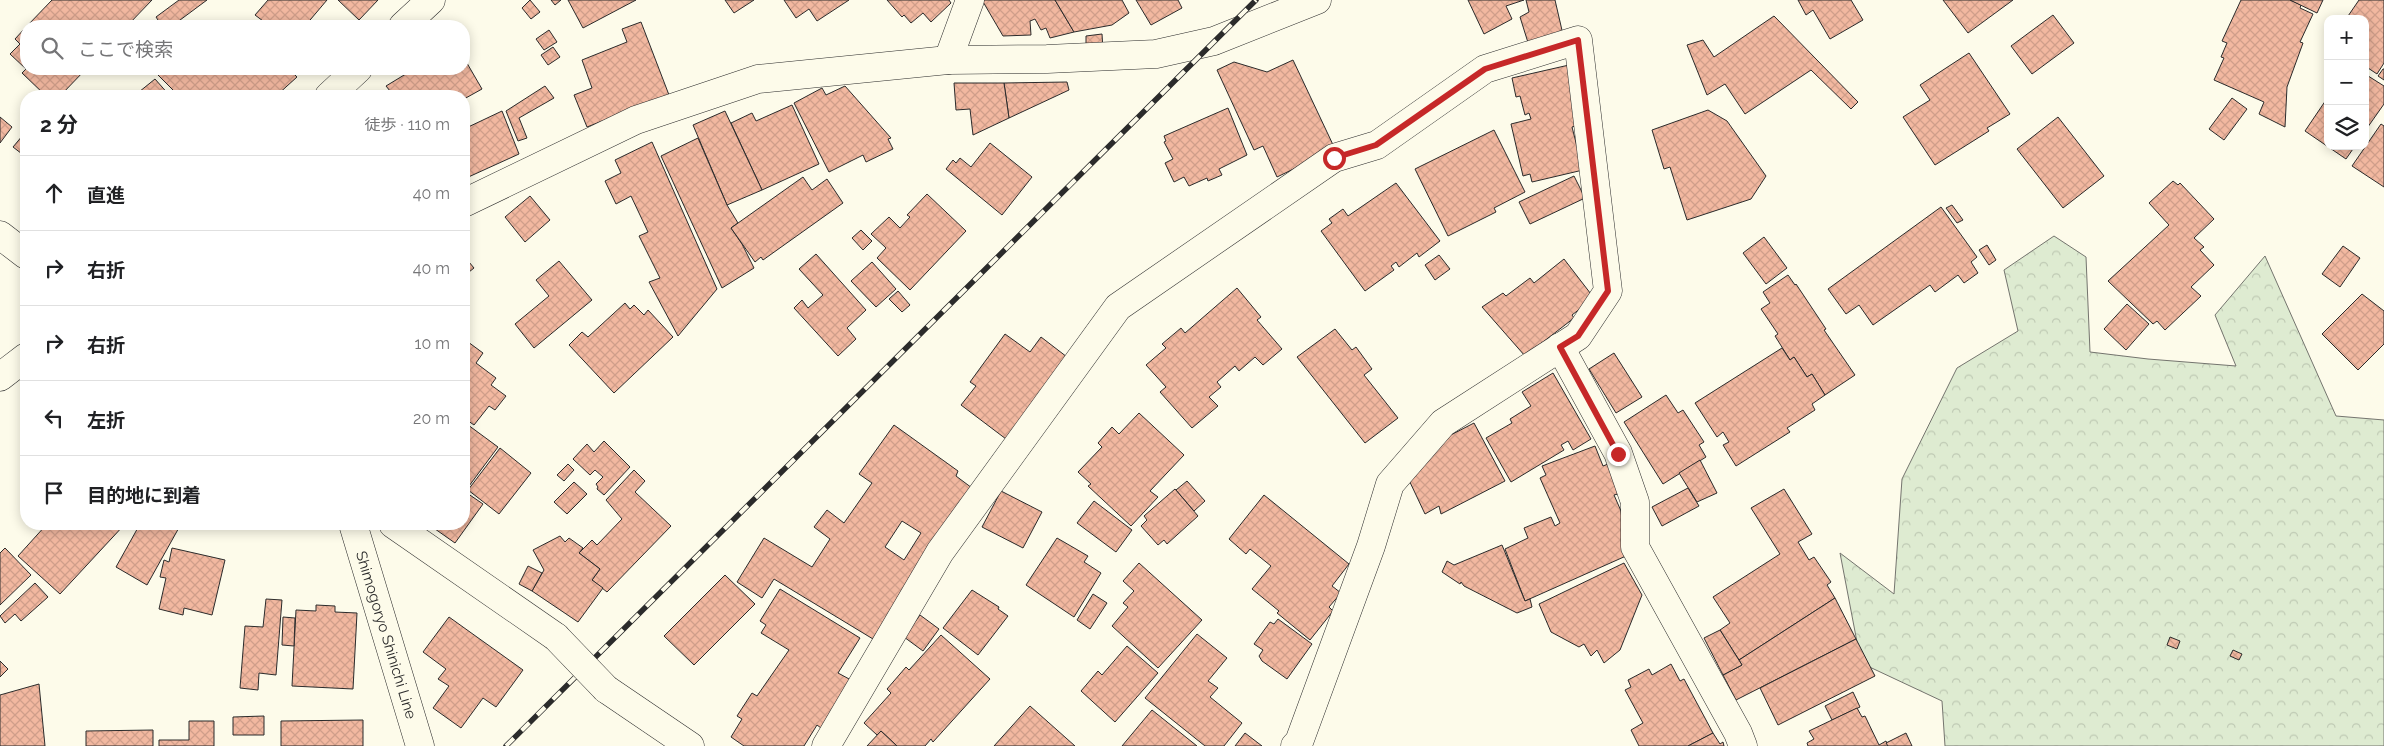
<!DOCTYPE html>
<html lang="ja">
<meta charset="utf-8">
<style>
:root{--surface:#fff;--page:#f6f6f6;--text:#202124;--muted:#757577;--line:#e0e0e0}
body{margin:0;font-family:Raleway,"Noto Sans JP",sans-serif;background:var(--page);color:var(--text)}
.controls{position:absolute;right:15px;top:15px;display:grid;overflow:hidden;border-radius:10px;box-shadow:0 2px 12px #0003}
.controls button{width:45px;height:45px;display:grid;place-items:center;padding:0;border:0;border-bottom:1px solid var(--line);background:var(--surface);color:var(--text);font:25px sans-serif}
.stop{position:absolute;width:15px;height:15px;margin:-11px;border:4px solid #c62828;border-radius:50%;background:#fff}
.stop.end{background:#c62828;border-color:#fff;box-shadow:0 1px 5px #0008}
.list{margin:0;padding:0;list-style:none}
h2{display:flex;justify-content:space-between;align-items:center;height:65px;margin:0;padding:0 20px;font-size:21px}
h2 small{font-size:16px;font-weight:400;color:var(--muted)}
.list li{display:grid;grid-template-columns:32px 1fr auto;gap:15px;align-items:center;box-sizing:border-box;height:75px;padding:0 20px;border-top:1px solid var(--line)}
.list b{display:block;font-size:19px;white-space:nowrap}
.list em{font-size:16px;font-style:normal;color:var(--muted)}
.icon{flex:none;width:28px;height:28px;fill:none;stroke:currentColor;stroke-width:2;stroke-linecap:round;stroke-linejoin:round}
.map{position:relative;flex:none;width:2384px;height:746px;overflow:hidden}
.search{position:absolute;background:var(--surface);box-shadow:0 2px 12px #0003;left:20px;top:20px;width:450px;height:55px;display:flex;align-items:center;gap:12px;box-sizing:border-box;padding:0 18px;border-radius:20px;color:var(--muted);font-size:19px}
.panel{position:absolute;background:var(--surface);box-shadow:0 2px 12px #0003;left:20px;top:90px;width:450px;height:440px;border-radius:20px}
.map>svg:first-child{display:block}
.forest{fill:url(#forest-crowns);stroke:#74746e}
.building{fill:url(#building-cross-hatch);stroke:#2b2b2b;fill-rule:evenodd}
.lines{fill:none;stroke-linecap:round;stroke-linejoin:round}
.street-casing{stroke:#2b2b2b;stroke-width:29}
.secondary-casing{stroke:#2b2b2b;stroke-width:29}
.street{stroke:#fdfbea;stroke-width:28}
.secondary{stroke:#fdfbea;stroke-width:28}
.rail-casing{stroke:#2b2b2b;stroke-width:5.5}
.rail{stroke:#fdfbea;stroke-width:4;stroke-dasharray:11;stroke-linecap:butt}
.street-bridge-casing{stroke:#2b2b2b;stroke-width:29;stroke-linecap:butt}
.street-bridge{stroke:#fdfbea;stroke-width:28}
.route{stroke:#c62828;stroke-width:6}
.labels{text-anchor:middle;stroke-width:4;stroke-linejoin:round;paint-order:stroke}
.street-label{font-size:15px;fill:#2b2b2b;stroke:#fdfbea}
</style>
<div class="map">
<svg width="2384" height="746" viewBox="0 0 2384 746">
<defs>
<pattern id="forest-crowns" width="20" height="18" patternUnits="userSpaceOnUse" patternTransform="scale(1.25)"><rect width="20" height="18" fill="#deebd1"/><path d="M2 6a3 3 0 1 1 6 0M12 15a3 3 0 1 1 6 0" fill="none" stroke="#bfcab4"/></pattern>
<pattern id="building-cross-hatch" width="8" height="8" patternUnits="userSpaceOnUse" patternTransform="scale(1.25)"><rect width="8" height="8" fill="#f2b8a0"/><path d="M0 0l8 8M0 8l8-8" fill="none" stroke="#d09e8a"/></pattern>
</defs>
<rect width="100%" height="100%" fill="#fdfbea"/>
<path class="forest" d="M2054 236 2086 257 2090 352 2148 359 2236 366 2215 315 2265 256 2336 416 2384 420V746H1945L1942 701 1861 663 1840 553 1894 594 1902 479 1957 368 2018 331 2004 270Z"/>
<g class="building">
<path d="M52 0H152L127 26H27Z"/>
<path d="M179 0H207L172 26H162L156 17Z"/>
<path d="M268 0H327L305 26H265L267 24 255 15Z"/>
<path d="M338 0H378L359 20Z"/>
<path d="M530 0 540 12 531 19 522 8Z"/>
<path d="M551 0H561L555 5Z"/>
<path d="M568 0H636L583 28Z"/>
<path d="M725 0H754L734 13Z"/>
<path d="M784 0H849L817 21 809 9 796 18Z"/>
<path d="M887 0H949L951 3 931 22 923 13 911 23 904 15 902 17Z"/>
<path d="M982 0H1055L1074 32 1050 38 1046 28 1041 30 1035 19 1030 21 1031 35 1003 36Z"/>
<path d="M1055 0H1122L1129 13 1112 25 1074 32Z"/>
<path d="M1136 0H1178L1182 8 1151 25Z"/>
<path d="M1468 0H1524L1506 6 1512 19 1484 34Z"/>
<path d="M1526 0H1555L1564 39 1530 49 1520 17 1529 12Z"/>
<path d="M1798 0H1851L1863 20 1830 39 1813 10 1806 15Z"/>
<path d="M1943 0H2013L1968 33Z"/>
<path d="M2241 0H2290L2301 5 2300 8 2313 14 2300 42 2303 43 2287 87 2285 127 2259 114 2264 102 2214 80 2224 58 2221 57 2227 43 2222 41Z"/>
<path d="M2290 0H2323L2317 13Z"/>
<path d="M2359 0H2384V63L2377 74 2365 66V19H2346Z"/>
<path d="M2053 15 2074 43 2032 74 2011 46Z"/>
<path d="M1774 16 1858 102 1851 109 1811 70 1745 114 1725 84 1707 95 1687 45 1703 40 1714 57Z"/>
<path d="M321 21 327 26H317Z"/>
<path d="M641 22 669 95 587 127 574 95 592 88 582 60 627 42 622 29Z"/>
<path d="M26 27V69H86L60 96H46L22 73 26 69 10 54 20 44 15 39Z"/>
<path d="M549 30 557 42 544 50 536 39Z"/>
<path d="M1102 34 1103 50 1086 51V36Z"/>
<path d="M553 47 560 57 548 65 541 55Z"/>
<path d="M1969 53 2010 114 1987 128 1989 131 1935 165 1903 117 1930 100 1920 85Z"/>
<path d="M464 58 482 89 464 99V96H394L386 86 414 69H464Z"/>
<path d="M1293 60 1335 149 1277 177 1263 146 1254 150 1217 70 1234 62 1267 72Z"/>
<path d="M1569 65 1583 124 1572 127 1583 170 1532 182 1530 174 1523 176 1511 124 1531 119 1529 113 1525 115 1520 96 1516 97 1512 78Z"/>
<path d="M152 69H208L212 73 217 69H289L297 77 276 96H179Z"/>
<path d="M2383 69H2384V80L2378 76Z"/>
<path d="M2365 74 2384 86V104L2365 131Z"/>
<path d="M155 79 170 96H134Z"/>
<path d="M1067 82 1069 90 1009 118 1004 83Z"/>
<path d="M954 83H1004L1009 118 973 135 970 109 956 110Z"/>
<path d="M545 86 554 98 519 118 527 138 518 141 506 111Z"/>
<path d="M845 86 891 138 888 139 893 149 866 162 863 155 829 172 794 103 822 88 826 95Z"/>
<path d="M2328 97V146H2355L2346 159 2305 131Z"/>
<path d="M2232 98 2247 109 2224 140 2209 129Z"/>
<path d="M792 105 819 164 762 190 731 123 752 113 756 121Z"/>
<path d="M1228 108 1247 155 1219 169 1222 175 1208 181 1207 178 1189 186 1184 177 1174 182 1165 163 1173 159 1164 142 1166 141 1164 136Z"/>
<path d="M1708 110 1727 121 1766 176 1751 199 1687 220 1670 167 1664 169 1652 130Z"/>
<path d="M502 111 519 154 464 179V129Z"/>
<path d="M725 111 762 190 727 205 693 125Z"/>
<path d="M0 117 12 127 0 143Z"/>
<path d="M2058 117 2104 176 2063 208 2017 149Z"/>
<path d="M2381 124 2384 126V187L2352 166Z"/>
<path d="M1494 130 1525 192 1494 208 1496 212 1448 236 1415 169Z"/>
<path d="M23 135 26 138V157L13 147Z"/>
<path d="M698 138 727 205 738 223 731 228 742 244 754 268 722 288 661 156Z"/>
<path d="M652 142 717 289 678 336 649 282 660 278 639 236 648 232 631 196 616 204 605 181 621 173 615 160Z"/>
<path d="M990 143 1032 177 1002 215 946 169 953 160 956 163 960 158 971 167Z"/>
<path d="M1574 176 1585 198 1530 224 1519 202Z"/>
<path d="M803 177 812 190 827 179 843 203 763 260 761 257 755 262 731 228Z"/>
<path d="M2173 181 2178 185 2180 183 2214 219 2194 238 2204 247 2200 250 2214 265 2191 287 2201 296 2165 330 2157 321 2153 324 2108 281 2169 225 2149 203Z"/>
<path d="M1396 183 1440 241 1419 257 1417 253 1399 267 1396 262 1391 266 1394 270 1365 291 1321 231 1332 223 1329 219 1343 209 1348 216Z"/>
<path d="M927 194 966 231 910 290 877 258 886 248 871 234 889 217 900 228 910 217 907 215Z"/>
<path d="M530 196 550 220 525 242 505 217Z"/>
<path d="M1952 205 1963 220 1957 223 1946 208Z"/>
<path d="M1941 207 1977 257 1971 262 1978 273 1964 283 1958 275 1935 292 1930 285 1873 325 1859 305 1846 314 1828 289Z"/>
<path d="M861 230 872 241 863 250 852 238Z"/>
<path d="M1764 237 1787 268 1766 284 1743 253Z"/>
<path d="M1987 245 1996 260 1989 265 1979 250Z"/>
<path d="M2343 246 2360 258 2340 287 2322 274Z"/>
<path d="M816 254 866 310 847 328 856 339 838 356 794 308 802 300 808 308 823 295 799 269Z"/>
<path d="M1439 255 1450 269 1435 280 1425 265Z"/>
<path d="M464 256 474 268 464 276Z"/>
<path d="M1564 259 1594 298 1572 315 1574 318 1525 356 1482 307 1503 293 1506 296 1530 278 1534 283Z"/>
<path d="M559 261 592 300 534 348 515 324 549 296 536 280Z"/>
<path d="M872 262 896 289 876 307 851 281Z"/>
<path d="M1788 275 1795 285 1796 284 1826 329 1824 330 1855 375 1825 395 1812 374 1807 377 1794 357 1790 360 1775 336 1778 334 1761 309 1770 303 1763 292Z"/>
<path d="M1237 288 1261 317 1257 320 1282 349 1263 365 1255 357 1239 371 1235 366 1217 382 1221 387 1209 397 1218 406 1192 428 1160 392 1166 387 1146 365 1166 348 1162 344 1181 328 1185 333Z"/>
<path d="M898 291 910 305 902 312 889 299Z"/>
<path d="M2362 294 2384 311V344L2358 370 2322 334Z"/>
<path d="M625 303 630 309 634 305 644 315 648 310 673 337 614 393 569 345 582 332 588 337Z"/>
<path d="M2127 304 2149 324 2126 350 2104 329Z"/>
<path d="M1335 329 1352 350 1356 347 1372 369 1364 375 1398 418 1365 443 1297 357Z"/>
<path d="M1005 334 1030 352 1041 337 1067 357 1006 439 961 405 976 386 970 382Z"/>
<path d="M464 339 483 353 476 363 496 378 491 385 506 396 495 410 489 406 474 425 464 418Z"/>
<path d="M1782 348 1790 360 1794 357 1807 377 1812 374 1825 395 1812 404 1815 410 1787 428 1790 432 1736 466 1723 445 1729 442 1723 432 1717 437 1695 403Z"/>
<path d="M1614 353 1642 397 1616 413 1589 369Z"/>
<path d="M1553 373 1591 439 1573 450 1568 441 1561 445 1564 450 1511 482 1486 438 1512 423 1510 419 1531 406 1522 392Z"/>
<path d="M1666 395 1678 413 1683 410 1704 442 1699 445 1706 457 1663 484 1624 422Z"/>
<path d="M1139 413 1184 455 1150 491 1158 497 1131 526 1088 486 1091 484 1078 472 1102 447 1098 443 1112 427 1119 434Z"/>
<path d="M464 422 498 447 469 486 464 482Z"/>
<path d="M1474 423 1505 481 1441 514 1439 506 1425 514 1408 478 1443 439Z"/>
<path d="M894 425 958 471 956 476 972 488 918 566 873 639 774 579 762 598 737 582 764 538 812 567 830 539 814 527 827 510 844 523 872 483 859 474ZM902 521 921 533 904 560 885 547Z"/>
<path d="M604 441 630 467 604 495 597 489 598 487 596 484 603 477 595 470 590 475 573 459 587 444 594 452Z"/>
<path d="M1595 446 1603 466 1608 464 1618 494 1614 495 1621 511 1626 556 1525 601 1505 549 1528 538 1524 528 1551 517 1555 526 1560 523 1540 478 1546 475 1542 466Z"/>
<path d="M500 448 531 473 499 514 468 490Z"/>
<path d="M1700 460 1717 493 1697 502 1679 473Z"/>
<path d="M568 464 574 470 564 481 557 475Z"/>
<path d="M634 470 645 481 635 492 671 526 607 592 592 580 600 569 579 553 592 540 597 545 622 519 606 500Z"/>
<path d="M1187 481 1205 501 1194 511 1176 490Z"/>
<path d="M574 482 587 494 567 514 554 502Z"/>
<path d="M1688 488 1699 506 1662 526 1652 507Z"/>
<path d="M1175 489 1198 516 1167 544 1164 540 1158 545 1141 526 1147 520 1144 516Z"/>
<path d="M1784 489 1812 534 1798 542 1809 560 1814 557 1831 582 1827 585 1835 598 1739 660 1720 630 1730 623 1713 597 1780 554 1751 508Z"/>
<path d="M464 491 483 504 455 543 428 524H464Z"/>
<path d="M1001 491 1042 512 1023 548 982 527Z"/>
<path d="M1264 495 1349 564 1332 586 1341 593 1329 607 1333 611 1310 640 1277 613 1279 611 1252 589 1271 566 1250 549 1246 554 1229 539Z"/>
<path d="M1094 501 1132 530 1116 552 1077 523Z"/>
<path d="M47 524H125L60 594 18 556Z"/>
<path d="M140 524H181L147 585 116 567Z"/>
<path d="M560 536 565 542 569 538 583 548 579 553 600 569 592 580 603 588 578 622 532 591 544 570 533 550Z"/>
<path d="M1057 538 1088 556 1084 562 1101 573 1074 617 1026 585Z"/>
<path d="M1502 545 1525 601 1530 599 1532 607 1517 613 1464 586 1461 582 1460 584 1442 572 1447 561 1454 565Z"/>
<path d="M5 548 31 575 0 605V553Z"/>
<path d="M172 548 225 560 212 615 184 608 183 615 159 609 166 578 160 577 164 560 169 562Z"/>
<path d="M1139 563 1202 620 1158 668 1112 626 1128 607 1123 603 1134 591 1123 581Z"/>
<path d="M1624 563 1642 595 1620 650 1604 663 1597 650 1591 656 1584 644 1579 647 1551 632 1539 604Z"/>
<path d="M528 566 542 573 532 591 519 584Z"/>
<path d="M725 575 755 604 694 665 664 636Z"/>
<path d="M35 583 48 597 21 621 15 614 5 623 0 616Z"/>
<path d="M780 589 860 638 838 673 851 680 821 728 817 725 804 746H744L731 737 742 719 737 716 752 693 757 696 789 650 761 633 766 625 760 621Z"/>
<path d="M972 590 999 607 998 609 1008 616 978 655 943 628Z"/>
<path d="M1093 594 1107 603 1090 629 1077 620Z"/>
<path d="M1835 598 1856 639 1736 700 1723 675 1742 665 1739 660Z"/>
<path d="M266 599 282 600 276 675 259 673 258 690 240 688 245 626 263 627Z"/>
<path d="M316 605 335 606V612L357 613 353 689 292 686 296 610 316 611Z"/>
<path d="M920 615 939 629 923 651 904 637Z"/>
<path d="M283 617 295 618 294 646 282 645Z"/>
<path d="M449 617 523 670 496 707 483 698 461 728 433 708 449 686 438 679 446 669 423 652Z"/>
<path d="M1278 619 1312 644 1287 679 1262 661 1259 656 1263 650 1254 644 1270 622 1274 624Z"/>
<path d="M1720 630 1742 665 1723 675 1704 638Z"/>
<path d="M1197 634 1227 658 1208 681 1218 688 1210 697 1242 723 1224 746H1205L1145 698Z"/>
<path d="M941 635 990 679 933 742 931 739 925 746H897L881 731 877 735 864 723 891 693 887 689 906 667 909 670Z"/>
<path d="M2170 637 2180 641 2177 649 2167 645Z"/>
<path d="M1856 639 1875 676 1778 725 1760 688Z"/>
<path d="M1127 646 1158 673 1115 722 1081 691 1098 671 1102 675Z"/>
<path d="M2233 650 2242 654 2239 660 2230 656Z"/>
<path d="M0 661 8 669 0 677Z"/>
<path d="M1671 664 1680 681 1684 679 1713 733 1688 746H1639L1631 730 1643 723 1625 690 1631 687 1628 680 1649 669 1652 675Z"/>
<path d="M39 684 45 746H0V695Z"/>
<path d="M1853 692 1860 707 1832 720 1825 706Z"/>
<path d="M1030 706 1075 746H994Z"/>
<path d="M1857 708 1862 717 1865 716 1879 745 1886 741 1888 746H1808L1807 743 1814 739 1809 731Z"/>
<path d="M1152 710 1197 746H1122Z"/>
<path d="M264 716V735H233V717Z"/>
<path d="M363 720V746H281V721Z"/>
<path d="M189 721H214V746H159V740H189Z"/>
<path d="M153 730V746H86V731Z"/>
<path d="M881 731 897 746H867Z"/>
<path d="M1245 733 1262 746H1235Z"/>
<path d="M1713 733 1720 744 1723 742 1724 746H1688Z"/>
<path d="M1906 733 1912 746H1888L1886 743Z"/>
</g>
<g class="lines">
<defs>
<g id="street">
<path d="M948 60 970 0"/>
<path d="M464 203 636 120 758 79 948 60 1047 59 1156 54 1214 41 1317 0"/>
<path d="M1560 347 1618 453 1635 502V547L1738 733 1743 746"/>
<path d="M393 524 556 637"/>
<path d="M606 689 690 746"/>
<path d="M826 746 940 552 1118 307 1334 158 1377 145 1485 69 1578 40 1608 291 1578 336 1443 423 1390 484 1371 546 1299 742 1295 746"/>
</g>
<g id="secondary">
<path d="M403 26 431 0"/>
<path d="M329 96 358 69"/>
<path d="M0 235 26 255"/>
<path d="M0 377 26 357"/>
<path d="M353 524 420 746"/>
</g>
</defs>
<use href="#street" class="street-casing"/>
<use href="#secondary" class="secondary-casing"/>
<use href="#street" class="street"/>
<use href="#secondary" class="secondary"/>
<defs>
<path id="rail" d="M506 746 1256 0"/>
</defs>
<use href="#rail" class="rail-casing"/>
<use href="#rail" class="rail"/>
<defs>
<path id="street-bridge" d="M556 637 606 689"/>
</defs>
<use href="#street-bridge" class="street-bridge-casing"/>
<use href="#street-bridge" class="street-bridge"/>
</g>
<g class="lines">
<path class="route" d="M1334 158 1376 145 1485 69 1578 40 1608 291 1578 336 1560 347 1618 454"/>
</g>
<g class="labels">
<g class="street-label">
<text transform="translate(386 635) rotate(73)" y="5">Shimogoryo Shinichi Line</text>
</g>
</g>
</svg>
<div class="controls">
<button>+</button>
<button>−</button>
<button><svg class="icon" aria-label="layers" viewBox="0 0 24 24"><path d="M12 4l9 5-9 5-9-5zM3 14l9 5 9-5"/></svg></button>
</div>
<div class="stop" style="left:1334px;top:158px"></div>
<div class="stop end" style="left:1618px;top:454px"></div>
<div class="search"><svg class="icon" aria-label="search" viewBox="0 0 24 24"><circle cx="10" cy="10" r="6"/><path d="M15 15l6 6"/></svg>ここで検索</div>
<section class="panel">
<h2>2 分<small>徒歩 · 110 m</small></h2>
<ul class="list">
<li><svg class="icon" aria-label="ahead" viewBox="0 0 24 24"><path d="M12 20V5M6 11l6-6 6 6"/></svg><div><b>直進</b></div><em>40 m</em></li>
<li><svg class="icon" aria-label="right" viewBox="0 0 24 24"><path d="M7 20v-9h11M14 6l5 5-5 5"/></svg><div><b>右折</b></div><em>40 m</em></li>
<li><svg class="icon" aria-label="right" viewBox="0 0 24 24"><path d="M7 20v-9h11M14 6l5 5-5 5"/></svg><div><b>右折</b></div><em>10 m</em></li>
<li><svg class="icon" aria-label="left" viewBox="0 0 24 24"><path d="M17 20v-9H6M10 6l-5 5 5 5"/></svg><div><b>左折</b></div><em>20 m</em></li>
<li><svg class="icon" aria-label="arrive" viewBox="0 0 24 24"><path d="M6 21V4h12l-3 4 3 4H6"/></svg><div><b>目的地に到着</b></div></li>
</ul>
</section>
</div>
